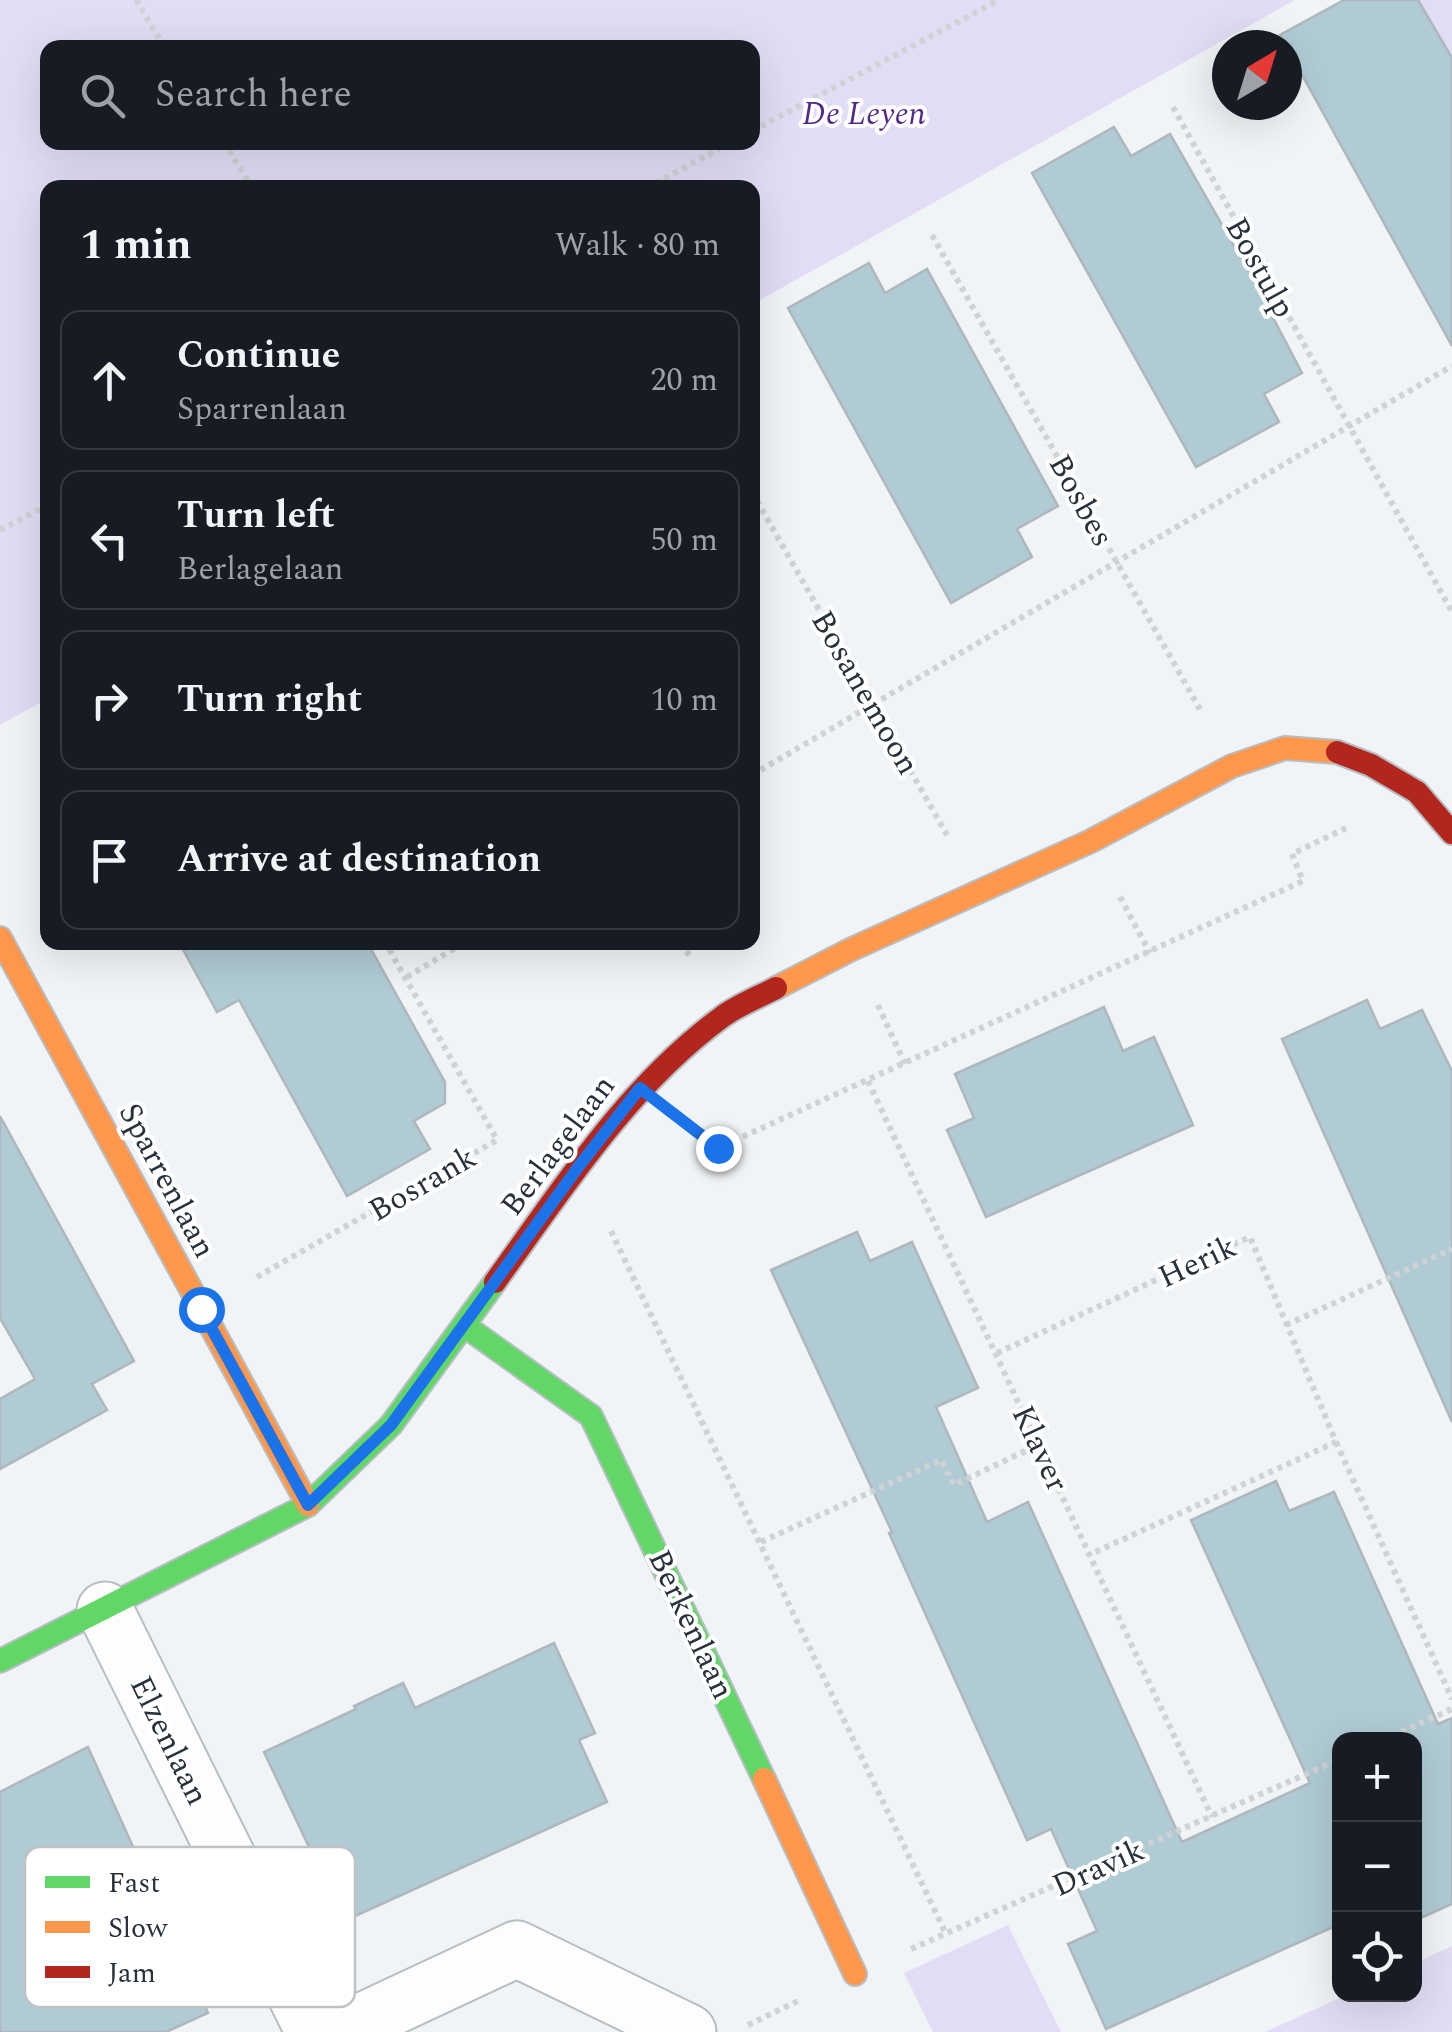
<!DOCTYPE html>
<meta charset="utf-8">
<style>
:root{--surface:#171b24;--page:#242831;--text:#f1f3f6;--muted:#9ea1a6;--line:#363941}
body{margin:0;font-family:Spectral,serif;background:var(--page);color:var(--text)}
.controls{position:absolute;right:30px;bottom:30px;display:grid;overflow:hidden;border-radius:20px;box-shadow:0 10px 40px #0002}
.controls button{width:90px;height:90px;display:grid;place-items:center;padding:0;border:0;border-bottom:2px solid var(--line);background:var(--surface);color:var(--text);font:50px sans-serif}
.compass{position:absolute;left:1212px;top:30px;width:90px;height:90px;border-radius:50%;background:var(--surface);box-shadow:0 10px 40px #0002;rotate:38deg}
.stop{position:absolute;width:30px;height:30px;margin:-22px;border:8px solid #1a73e8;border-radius:50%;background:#fff}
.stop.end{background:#1a73e8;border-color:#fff;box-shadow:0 2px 10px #0008}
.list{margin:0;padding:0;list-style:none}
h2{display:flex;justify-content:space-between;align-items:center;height:130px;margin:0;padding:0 40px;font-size:42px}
h2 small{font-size:32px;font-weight:400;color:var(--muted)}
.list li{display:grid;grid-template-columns:65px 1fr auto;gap:30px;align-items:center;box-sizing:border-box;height:140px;margin:0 20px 20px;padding:0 20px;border:2px solid var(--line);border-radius:20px}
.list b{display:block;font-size:38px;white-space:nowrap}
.list p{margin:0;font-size:32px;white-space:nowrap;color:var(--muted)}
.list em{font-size:32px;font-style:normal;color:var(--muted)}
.icon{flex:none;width:55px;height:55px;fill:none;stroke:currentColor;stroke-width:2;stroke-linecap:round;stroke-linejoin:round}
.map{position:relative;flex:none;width:1452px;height:2032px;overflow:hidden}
.search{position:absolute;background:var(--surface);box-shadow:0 10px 40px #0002;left:40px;top:40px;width:720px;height:110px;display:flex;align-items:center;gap:25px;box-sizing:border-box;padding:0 35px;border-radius:20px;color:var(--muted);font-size:38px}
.panel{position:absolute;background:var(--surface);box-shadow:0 10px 40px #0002;left:40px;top:180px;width:720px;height:770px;border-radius:20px}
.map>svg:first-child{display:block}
.green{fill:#e2ddf5;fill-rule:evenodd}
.building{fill:#b0cbd4;stroke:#aeb7bb;stroke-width:2.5}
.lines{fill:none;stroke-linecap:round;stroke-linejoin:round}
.street-casing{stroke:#b7bec3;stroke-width:59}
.fast-casing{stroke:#b7bec3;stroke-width:26}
.slow-casing{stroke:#b7bec3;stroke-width:26}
.jam-casing{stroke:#b7bec3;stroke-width:26}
.path{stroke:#cfd3d4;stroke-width:6;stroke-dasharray:5 5;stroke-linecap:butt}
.street{stroke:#fdfdfe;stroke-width:55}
.fast{stroke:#63d668;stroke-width:22}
.slow{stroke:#ff974d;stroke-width:22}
.jam{stroke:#b3261e;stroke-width:22}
.route{stroke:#1a73e8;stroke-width:12}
.labels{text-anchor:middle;stroke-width:8;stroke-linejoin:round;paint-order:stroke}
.park-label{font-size:32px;font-style:italic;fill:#50288e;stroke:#fff}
.street-label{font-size:32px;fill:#28323d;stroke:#fff}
.key{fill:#fff;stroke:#bec2c5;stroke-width:2.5}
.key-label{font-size:28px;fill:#28323d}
</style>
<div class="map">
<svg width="1452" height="2032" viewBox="0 0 1452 2032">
<rect width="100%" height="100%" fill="#f1f4f6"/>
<g class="green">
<path d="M0 0H1295L753 304 752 188H48L47 699 0 725ZM48 48H752V142H48Z"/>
<path d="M1418 0H1452V104Z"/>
<path d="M1008 1925 1061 2032H933L904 1973Z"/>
<path d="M1452 1946V2032H1265L1346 1995 1414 1994 1415 1963Z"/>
</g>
<g class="building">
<path d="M1344 0H1418L1452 58V346L1280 35Z"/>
<path d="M1114 127 1131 156 1170 134 1249 272 1302 373 1264 394 1279 422 1196 467 1032 173Z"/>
<path d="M869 263 885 293 927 269 1058 506 1017 529 1032 557 951 603 788 308Z"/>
<path d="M179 942H367L445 1082V1103L414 1121 430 1149 347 1196 239 1000 217 1012Z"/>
<path d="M1367 1000 1380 1029 1422 1010 1452 1071V1422L1282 1039Z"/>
<path d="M1104 1007 1123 1051 1154 1037 1193 1125 986 1217 947 1130 974 1118 955 1074Z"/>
<path d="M0 1116 134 1361 92 1384 107 1410 0 1469V1399L35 1379 0 1318Z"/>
<path d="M857 1232 870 1261 912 1242 978 1388 936 1407 987 1522 1028 1502 1182 1842 1310 1783 1191 1520 1276 1481 1289 1511 1334 1492 1438 1724 1452 1718V1904L1414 1921V1740H1340V1924L1106 2029 1068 1944 1097 1931 1051 1829 1027 1840 889 1533 892 1532 771 1270Z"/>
<path d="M554 1643 595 1733 579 1740 607 1802 344 1921 264 1752 356 1709 354 1706 403 1683 415 1708Z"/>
<path d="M88 1747 208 2013 166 2032H0V1792Z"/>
</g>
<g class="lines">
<defs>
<g id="street">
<path d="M105 1610 314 2032"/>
<path d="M339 2032 517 1949 688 2032"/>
</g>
<g id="fast">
<path d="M465 1326 591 1416 764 1779"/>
<path d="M0 1661 308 1505 391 1425 495 1282"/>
</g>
<g id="slow">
<path d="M0 938 308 1505"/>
<path d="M776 988 852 949 1091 841 1232 766 1285 748 1337 752"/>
<path d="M764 1779 855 1974"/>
</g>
<g id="jam">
<path d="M1337 752 1371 765 1417 792 1452 833"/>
<path d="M495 1282C563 1188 627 1087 722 1017 738 1005 759 997 776 988"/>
</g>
</defs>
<use href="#street" class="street-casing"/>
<use href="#fast" class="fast-casing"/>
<use href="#slow" class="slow-casing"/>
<use href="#jam" class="jam-casing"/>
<g class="path">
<path d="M136 0 165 48"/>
<path d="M1173 107 1452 612"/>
<path d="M752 131 999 0"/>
<path d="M224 142 252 188"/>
<path d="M647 188 731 142"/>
<path d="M932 235 1202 713"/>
<path d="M752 492 947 835"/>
<path d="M0 530 48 505"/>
<path d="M752 775 1452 366"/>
<path d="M1120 897 1150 953"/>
<path d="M682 942 691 959"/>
<path d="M407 977 465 942"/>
<path d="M878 1005 905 1064"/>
<path d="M868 1081 1212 1817"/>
<path d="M692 1128 718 1148 1303 881 1292 854 1348 827"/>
<path d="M611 1231 946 1934"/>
<path d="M257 1277 497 1140 385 942"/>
<path d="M1286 1325 1452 1249"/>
<path d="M997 1353 1250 1237 1336 1442 1091 1554"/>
<path d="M1336 1442 1452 1699"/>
<path d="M761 1542 941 1460 954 1485 1038 1445"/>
<path d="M1383 1740 1452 1709"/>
<path d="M911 1949 1340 1759"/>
<path d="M748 2025 800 2000"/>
</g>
<use href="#street" class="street"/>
<use href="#fast" class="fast"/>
<use href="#slow" class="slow"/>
<use href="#jam" class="jam"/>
</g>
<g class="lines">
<path class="route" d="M201 1309 308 1505 391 1425 579 1166 640 1088 718 1148"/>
</g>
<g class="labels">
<g class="park-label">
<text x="864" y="124">De Leyen</text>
</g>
<g class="street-label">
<text transform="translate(1261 267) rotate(61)" y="11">Bostulp</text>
<text transform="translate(1082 500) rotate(61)" y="11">Bosbes</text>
<text transform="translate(866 692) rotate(60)" y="11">Bosanemoon</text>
<text transform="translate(557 1145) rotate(-53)" y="11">Berlagelaan</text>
<text transform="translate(168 1180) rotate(62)" y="11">Sparrenlaan</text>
<text transform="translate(422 1183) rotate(-30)" y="11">Bosrank</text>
<text transform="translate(1197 1261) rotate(-25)" y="11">Herik</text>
<text transform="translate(1041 1448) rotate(65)" y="11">Klaver</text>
<text transform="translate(692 1624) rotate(65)" y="11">Berkenlaan</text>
<text transform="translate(170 1740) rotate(64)" y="11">Elzenlaan</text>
<text transform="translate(1098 1867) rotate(-24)" y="11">Dravik</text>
</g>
</g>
<rect x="25" y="1847" width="330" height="160" rx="15" class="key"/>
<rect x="45" y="1876" width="45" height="12" fill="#63d668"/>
<rect x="45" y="1921" width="45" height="12" fill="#ff974d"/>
<rect x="45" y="1966" width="45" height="12" fill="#b3261e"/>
<g class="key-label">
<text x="108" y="1892">Fast</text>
<text x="108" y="1937">Slow</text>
<text x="108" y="1982">Jam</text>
</g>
</svg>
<div class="controls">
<button>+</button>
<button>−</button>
<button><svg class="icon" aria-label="locate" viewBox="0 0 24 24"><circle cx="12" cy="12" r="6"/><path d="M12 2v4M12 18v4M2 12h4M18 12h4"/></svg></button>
</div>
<svg class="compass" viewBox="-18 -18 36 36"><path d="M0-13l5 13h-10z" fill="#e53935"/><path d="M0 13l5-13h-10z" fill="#9ea1a6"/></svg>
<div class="stop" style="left:201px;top:1309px"></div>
<div class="stop end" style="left:718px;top:1148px"></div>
<div class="search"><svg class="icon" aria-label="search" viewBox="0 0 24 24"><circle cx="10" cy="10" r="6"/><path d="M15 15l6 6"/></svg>Search here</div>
<section class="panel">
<h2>1 min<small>Walk · 80 m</small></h2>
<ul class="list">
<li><svg class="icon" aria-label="ahead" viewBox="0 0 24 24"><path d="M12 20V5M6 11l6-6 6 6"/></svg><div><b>Continue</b><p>Sparrenlaan</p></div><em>20 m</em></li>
<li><svg class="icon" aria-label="left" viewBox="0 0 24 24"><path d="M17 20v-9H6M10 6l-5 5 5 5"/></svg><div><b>Turn left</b><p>Berlagelaan</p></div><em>50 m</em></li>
<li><svg class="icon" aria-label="right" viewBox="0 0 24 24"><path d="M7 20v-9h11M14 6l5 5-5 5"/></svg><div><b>Turn right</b></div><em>10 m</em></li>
<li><svg class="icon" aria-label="arrive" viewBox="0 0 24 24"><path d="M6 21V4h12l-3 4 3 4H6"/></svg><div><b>Arrive at destination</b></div></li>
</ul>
</section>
</div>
